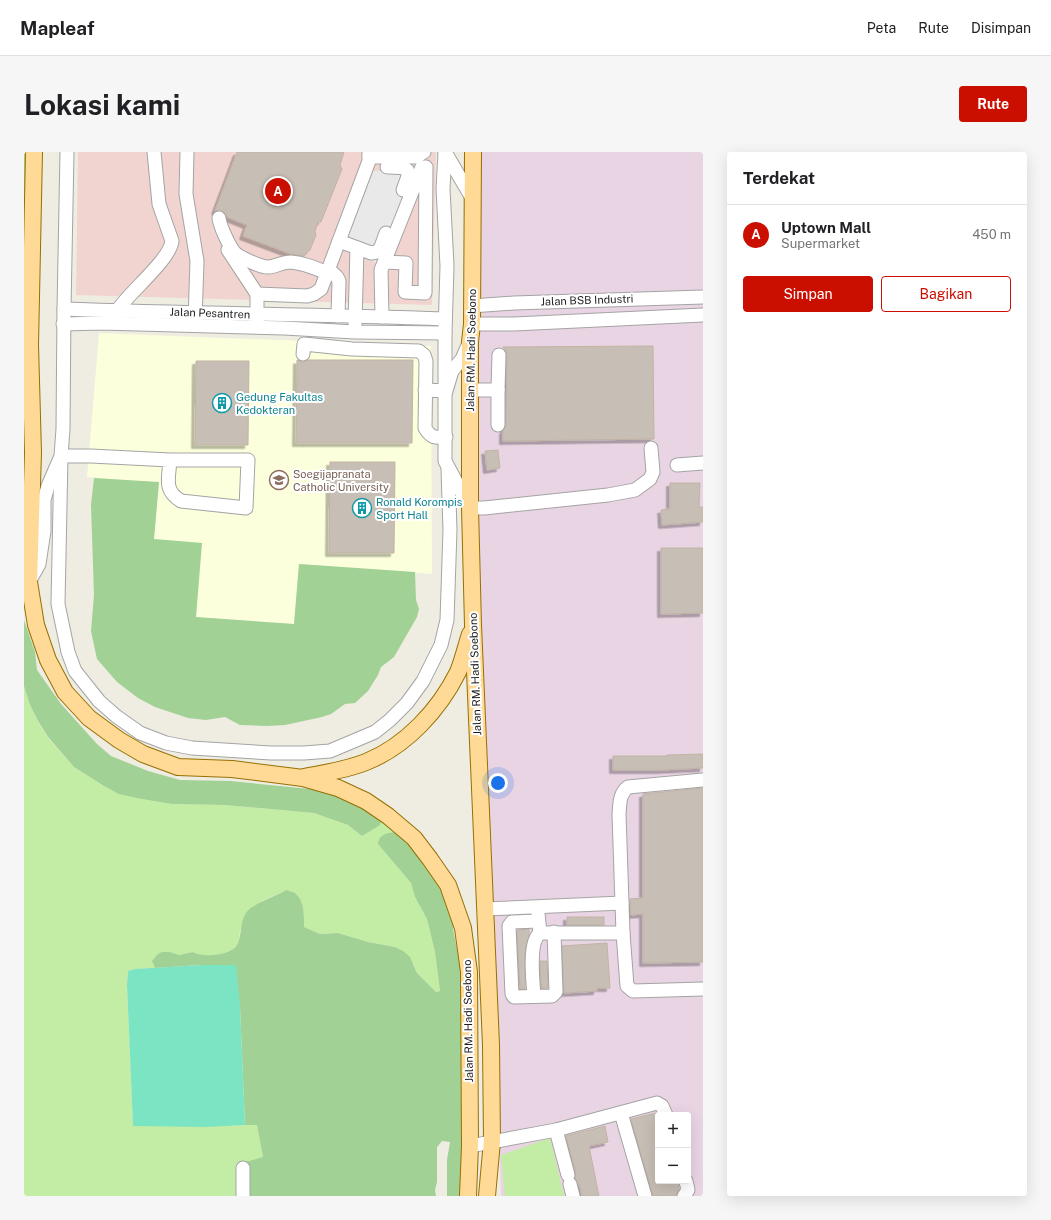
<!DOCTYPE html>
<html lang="id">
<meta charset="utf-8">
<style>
:root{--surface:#fff;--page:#f6f6f6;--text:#202124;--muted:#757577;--line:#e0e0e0;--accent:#ca0f00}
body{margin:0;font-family:"Public Sans",sans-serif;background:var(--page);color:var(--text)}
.controls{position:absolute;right:12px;bottom:12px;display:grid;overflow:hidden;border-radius:4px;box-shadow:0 4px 16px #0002}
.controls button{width:36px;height:36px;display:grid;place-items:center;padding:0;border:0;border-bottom:1px solid var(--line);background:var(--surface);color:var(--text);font:20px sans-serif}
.you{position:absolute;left:474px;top:631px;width:14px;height:14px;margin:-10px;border:3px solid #fff;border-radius:50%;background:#1a73e8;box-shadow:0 0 0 6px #1a73e833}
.badge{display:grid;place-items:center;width:26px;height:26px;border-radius:50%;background:var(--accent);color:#fff;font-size:13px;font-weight:700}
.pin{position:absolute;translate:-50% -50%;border:2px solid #fff;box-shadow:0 1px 4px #0006}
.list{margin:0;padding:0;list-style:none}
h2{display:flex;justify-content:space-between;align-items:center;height:52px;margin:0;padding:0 16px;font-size:17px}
h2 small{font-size:13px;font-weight:400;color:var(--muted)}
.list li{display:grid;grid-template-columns:26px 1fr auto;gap:12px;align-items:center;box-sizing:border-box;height:60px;padding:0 16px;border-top:1px solid var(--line)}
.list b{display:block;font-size:15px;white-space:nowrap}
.list p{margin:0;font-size:13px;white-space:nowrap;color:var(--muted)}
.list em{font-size:13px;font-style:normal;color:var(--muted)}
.actions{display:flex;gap:8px;padding:12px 16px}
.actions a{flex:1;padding:9px 0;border:1px solid var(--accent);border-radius:4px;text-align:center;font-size:14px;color:var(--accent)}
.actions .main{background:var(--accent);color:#fff}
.map{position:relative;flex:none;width:679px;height:1044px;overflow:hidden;border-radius:4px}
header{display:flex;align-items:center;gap:24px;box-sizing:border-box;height:56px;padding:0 20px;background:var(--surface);border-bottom:1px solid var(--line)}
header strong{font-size:19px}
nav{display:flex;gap:22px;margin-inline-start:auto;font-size:14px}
.intro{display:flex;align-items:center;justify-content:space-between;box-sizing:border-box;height:96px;padding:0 24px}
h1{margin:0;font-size:28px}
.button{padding:10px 18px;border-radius:4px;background:var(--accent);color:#fff;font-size:14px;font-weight:700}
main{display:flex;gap:24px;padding:0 24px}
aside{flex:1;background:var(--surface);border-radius:4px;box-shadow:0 4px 16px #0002}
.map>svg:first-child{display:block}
.commercial{fill:#f1d4d0}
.industrial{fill:#e9d4e3;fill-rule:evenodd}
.education{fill:#fcffdb}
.grass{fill:#c3eda4}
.forest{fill:#a1d194}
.pitch{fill:#7be4c3}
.parking{fill:#e9e9e9}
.building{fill:#c7beb5;stroke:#c2b3a4;filter:url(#shadow)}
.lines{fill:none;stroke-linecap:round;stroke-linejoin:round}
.minor-casing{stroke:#a4a4a4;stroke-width:15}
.major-casing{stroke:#967000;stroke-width:18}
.minor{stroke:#fff;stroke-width:13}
.major{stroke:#ffda97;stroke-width:16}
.labels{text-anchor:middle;stroke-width:4;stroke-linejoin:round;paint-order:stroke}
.street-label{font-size:11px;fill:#1d1d1d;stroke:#fff}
.culture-label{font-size:11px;fill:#0d838f;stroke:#fff;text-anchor:start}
.education-label{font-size:11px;fill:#785e54;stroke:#fff;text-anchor:start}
</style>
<header>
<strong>Mapleaf</strong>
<nav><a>Peta</a><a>Rute</a><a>Disimpan</a></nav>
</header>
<div class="intro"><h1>Lokasi kami</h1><a class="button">Rute</a></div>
<main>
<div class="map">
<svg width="679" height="1044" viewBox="0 0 679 1044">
<defs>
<filter id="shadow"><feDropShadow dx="-3.5" dy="3.5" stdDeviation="0" flood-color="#0004"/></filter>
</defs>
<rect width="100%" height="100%" fill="#efece2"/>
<path class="commercial" d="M54 0H412L408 153 52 143Z"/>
<path class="industrial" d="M451 0H679V1044H477L455 395ZM634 963H664V1029H634Z"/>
<path class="education" d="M75 181 407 194 408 422 275 412 270 472 172 465 177 391 130 387 135 331 63 325Z"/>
<g class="grass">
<path d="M0 534 6 553 14 570 24 586 50 615 80 634 95 641 148 652 201 653 290 661 324 673 338 684 357 669 375 681 354 692 387 731 391 745 403 767 411 800 416 839 412 840 393 821 390 813 371 795 344 790 314 781 296 782 280 775C280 764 281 749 271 741 269 740 265 739 262 738 255 742 242 746 237 750 235 752 218 774 217 777 214 782 217 789 212 794 203 804 180 807 169 800L155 803 146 800 128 809 131 816 111 817 104 819 103 833 109 974 233 973 239 1005 223 1044H0Z"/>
<path d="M526 986 540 1044H481L477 1003Z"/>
</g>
<g class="forest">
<path d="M0 0H3L0 59Z"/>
<path d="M70 326 135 330 130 387 178 391 172 465 270 472 275 412 391 420 392 448 395 457 393 465 370 505 357 515 354 523 344 539 331 551 321 552 307 562 298 565 261 573 243 574 216 573 201 565 182 568 164 566 131 555 114 546 93 530 73 507 67 479 70 443 67 353Z"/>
<path d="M0 468 11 500 13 518 37 552 73 592 87 604 124 619 156 628 206 629 286 637 304 641 342 655 357 669 356 673 338 684 324 673 290 661 201 653 148 652 113 646 95 642 80 634 50 615 24 585 14 569 6 553 0 534Z"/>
<path d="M371 680 375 681 398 706 429 757V777L438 824V847L437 889 441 947 437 979 439 988 437 996 439 1037 438 1044H423V1008L426 990 418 989 413 995V1030L411 1038 412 1044H223L222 1010 239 1005 233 973H221L216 854 177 813 131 816 128 809 134 802 138 800H146L155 803 169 800C179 806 209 804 214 791 218 781 216 770 222 761 227 752 253 744 262 738 265 739 269 740 271 741 281 749 280 764 280 775L296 782 314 781 344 790 371 795 379 799 386 805 393 821 412 840 416 839 411 800 403 767 391 745 387 731 354 692C355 682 363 681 371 680Z"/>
</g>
<path class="pitch" d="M177 813H212L216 854 221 973 181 975 109 974 103 833 104 819 111 817Z"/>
<path class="parking" d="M378 18 391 21 356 112 318 97 348 19Z"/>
<g class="building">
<path d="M213 0H320L316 13 318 17 297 70H294L291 79 292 83 286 98 281 102 278 104 267 102 219 84 223 73 203 65 201 61 198 59H191Z"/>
<path d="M629 194 630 287 479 289V279L482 273 483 203 482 199 479 195Z"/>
<path d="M273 208 279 210 284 208H389L388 291H272Z"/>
<path d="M172 209H225L224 293H171Z"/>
<path d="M474 298 476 316 463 318 461 299Z"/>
<path d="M306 310H371L370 401H305Z"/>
<path d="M646 331H676L675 355H679V370L638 373 637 358 646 357Z"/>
<path d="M637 396H679V461L637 462Z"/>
<path d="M679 602V616L636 618H589V604H643V603Z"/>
<path d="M679 636V810L619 811V762L607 763 606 747 619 746V642Z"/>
<rect x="543" y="765" width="37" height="8"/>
<path d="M505 777V783L501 801V837H496L493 778Z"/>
<path d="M583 791 586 836H573V839L540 841 538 794Z"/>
<path d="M516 809H523L524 836H517Z"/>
<path d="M632 961 634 968V1029H654L655 1036 652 1044H629L607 967Z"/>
<path d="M581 974 584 990 565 994 575 1044H558L556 1035 551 1026 552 1021 542 984Z"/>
</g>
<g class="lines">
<defs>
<g id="minor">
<path d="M163 0 162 42 173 109 171 169"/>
<path d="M421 0 419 37 423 114 421 181V309L446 356H460L584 343 611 338 626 327 629 320 627 296"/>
<path d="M421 0 448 46"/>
<path d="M345 5H392L400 0"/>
<path d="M363 15C387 16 388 15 379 38"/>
<path d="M195 66C196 75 205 93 210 100 215 105 236 115 244 115 251 115 258 110 267 110 280 111 291 116 303 121"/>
<path d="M315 89 347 101 353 100 357 95 362 81"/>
<path d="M204 98 233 142V170"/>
<path d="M309 121 313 125 315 129 314 164"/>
<path d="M233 142 283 144 290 142 297 137 345 9V0"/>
<path d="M447 154 490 151 679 145"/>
<path d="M40 157C167 162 294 162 421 167"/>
<path d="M93 159C105 140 146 108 148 89L135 52 130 0"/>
<path d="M358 165 357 118 398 15H402L401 141 381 140 382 111 360 110"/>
<path d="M39 172 78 171 260 176 331 180 421 181"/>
<path d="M331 172 333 96"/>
<path d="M448 172H490L679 163"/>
<path d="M279 202 280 192 328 197 395 199 400 203 402 209 401 276C407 286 411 286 422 285"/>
<path d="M401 238 422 239 428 219 438 207 445 191"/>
<path d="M446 238H474V273"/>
<path d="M474 238 475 203"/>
<path d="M146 308C145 326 139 338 157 349L222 356 224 308H146L67 304H37L34 452 44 500 51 519 75 549 92 564 116 581 142 591 168 596 247 601H280L306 599 351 580 366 568 383 551 399 529 417 493 423 468 426 378 424 317"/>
<path d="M653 313 679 311"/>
<path d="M5 430 15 412 20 379V348L24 334 37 304 39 277 40 157 43 0"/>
<path d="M679 628 604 635C595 642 596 652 595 662L599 781 603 834 609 839 679 837"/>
<path d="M461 757 598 751"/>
<path d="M514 761 516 781H599"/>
<path d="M514 769 488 770 485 774 488 842 490 845 528 844 532 840 530 780"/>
<path d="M510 844C509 829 504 790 516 781"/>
<path d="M597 961 621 1044"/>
<path d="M532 978 544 1023"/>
<path d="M446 994 532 978 633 951 638 954 642 963"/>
<path d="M219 1016V1044"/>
<path d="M546 1032 549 1044"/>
<path d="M660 1044 664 1038 662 1029"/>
</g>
<g id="major">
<path d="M10 0 6 193 9 301 5 430 12 473 24 508 41 540 65 566 95 588 119 602 154 615 208 617 279 626 314 636 342 649 364 664 390 686 406 707 424 733 439 776 445 820 446 994 444 1044"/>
<path d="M449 0 448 172 446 190V356L449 473 467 893 468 989 463 1044"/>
<path d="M280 625C301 621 322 618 342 610 382 594 415 558 434 520 439 508 442 494 446 482"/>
</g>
</defs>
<use href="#minor" class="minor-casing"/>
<use href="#major" class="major-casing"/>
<use href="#minor" class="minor"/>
<use href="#major" class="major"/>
</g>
<defs>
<symbol id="building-ring" viewBox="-11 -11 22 22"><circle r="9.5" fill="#fff" stroke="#0f9aa8" stroke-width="1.5"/><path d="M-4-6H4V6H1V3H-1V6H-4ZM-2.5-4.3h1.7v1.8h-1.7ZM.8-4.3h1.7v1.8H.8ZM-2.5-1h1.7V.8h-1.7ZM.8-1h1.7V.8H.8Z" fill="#0f9aa8"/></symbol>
<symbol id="university-ring" viewBox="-11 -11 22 22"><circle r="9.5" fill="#fff" stroke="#8d6e63" stroke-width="1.5"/><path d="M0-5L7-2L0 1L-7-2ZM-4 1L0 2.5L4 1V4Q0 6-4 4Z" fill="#8d6e63"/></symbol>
</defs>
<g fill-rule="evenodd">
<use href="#building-ring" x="187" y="240" width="22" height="22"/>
<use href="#university-ring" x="244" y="317" width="22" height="22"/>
<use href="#building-ring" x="327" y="345" width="22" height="22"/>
</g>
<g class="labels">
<g class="street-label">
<text transform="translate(563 148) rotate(-2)" y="4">Jalan BSB Industri</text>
<text transform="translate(186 161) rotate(2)" y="4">Jalan Pesantren</text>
<text transform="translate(447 198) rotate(-89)" y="4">Jalan RM. Hadi Soebono</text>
<text transform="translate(451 522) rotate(-92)" y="4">Jalan RM. Hadi Soebono</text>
<text transform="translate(444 869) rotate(-91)" y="4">Jalan RM. Hadi Soebono</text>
</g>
<g class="culture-label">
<text x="212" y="249">Gedung Fakultas<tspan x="212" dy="13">Kedokteran</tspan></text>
<text x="352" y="354">Ronald Korompis<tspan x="352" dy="13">Sport Hall</tspan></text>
</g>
<g class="education-label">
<text x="269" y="326">Soegijapranata<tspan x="269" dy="13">Catholic University</tspan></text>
</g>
</g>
</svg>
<div class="controls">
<button>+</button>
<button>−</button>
</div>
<div class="you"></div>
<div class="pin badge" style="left:254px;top:39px">A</div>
</div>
<aside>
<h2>Terdekat<small></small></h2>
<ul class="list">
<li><span class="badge">A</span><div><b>Uptown Mall</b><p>Supermarket</p></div><em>450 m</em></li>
</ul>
<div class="actions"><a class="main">Simpan</a><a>Bagikan</a></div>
</aside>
</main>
